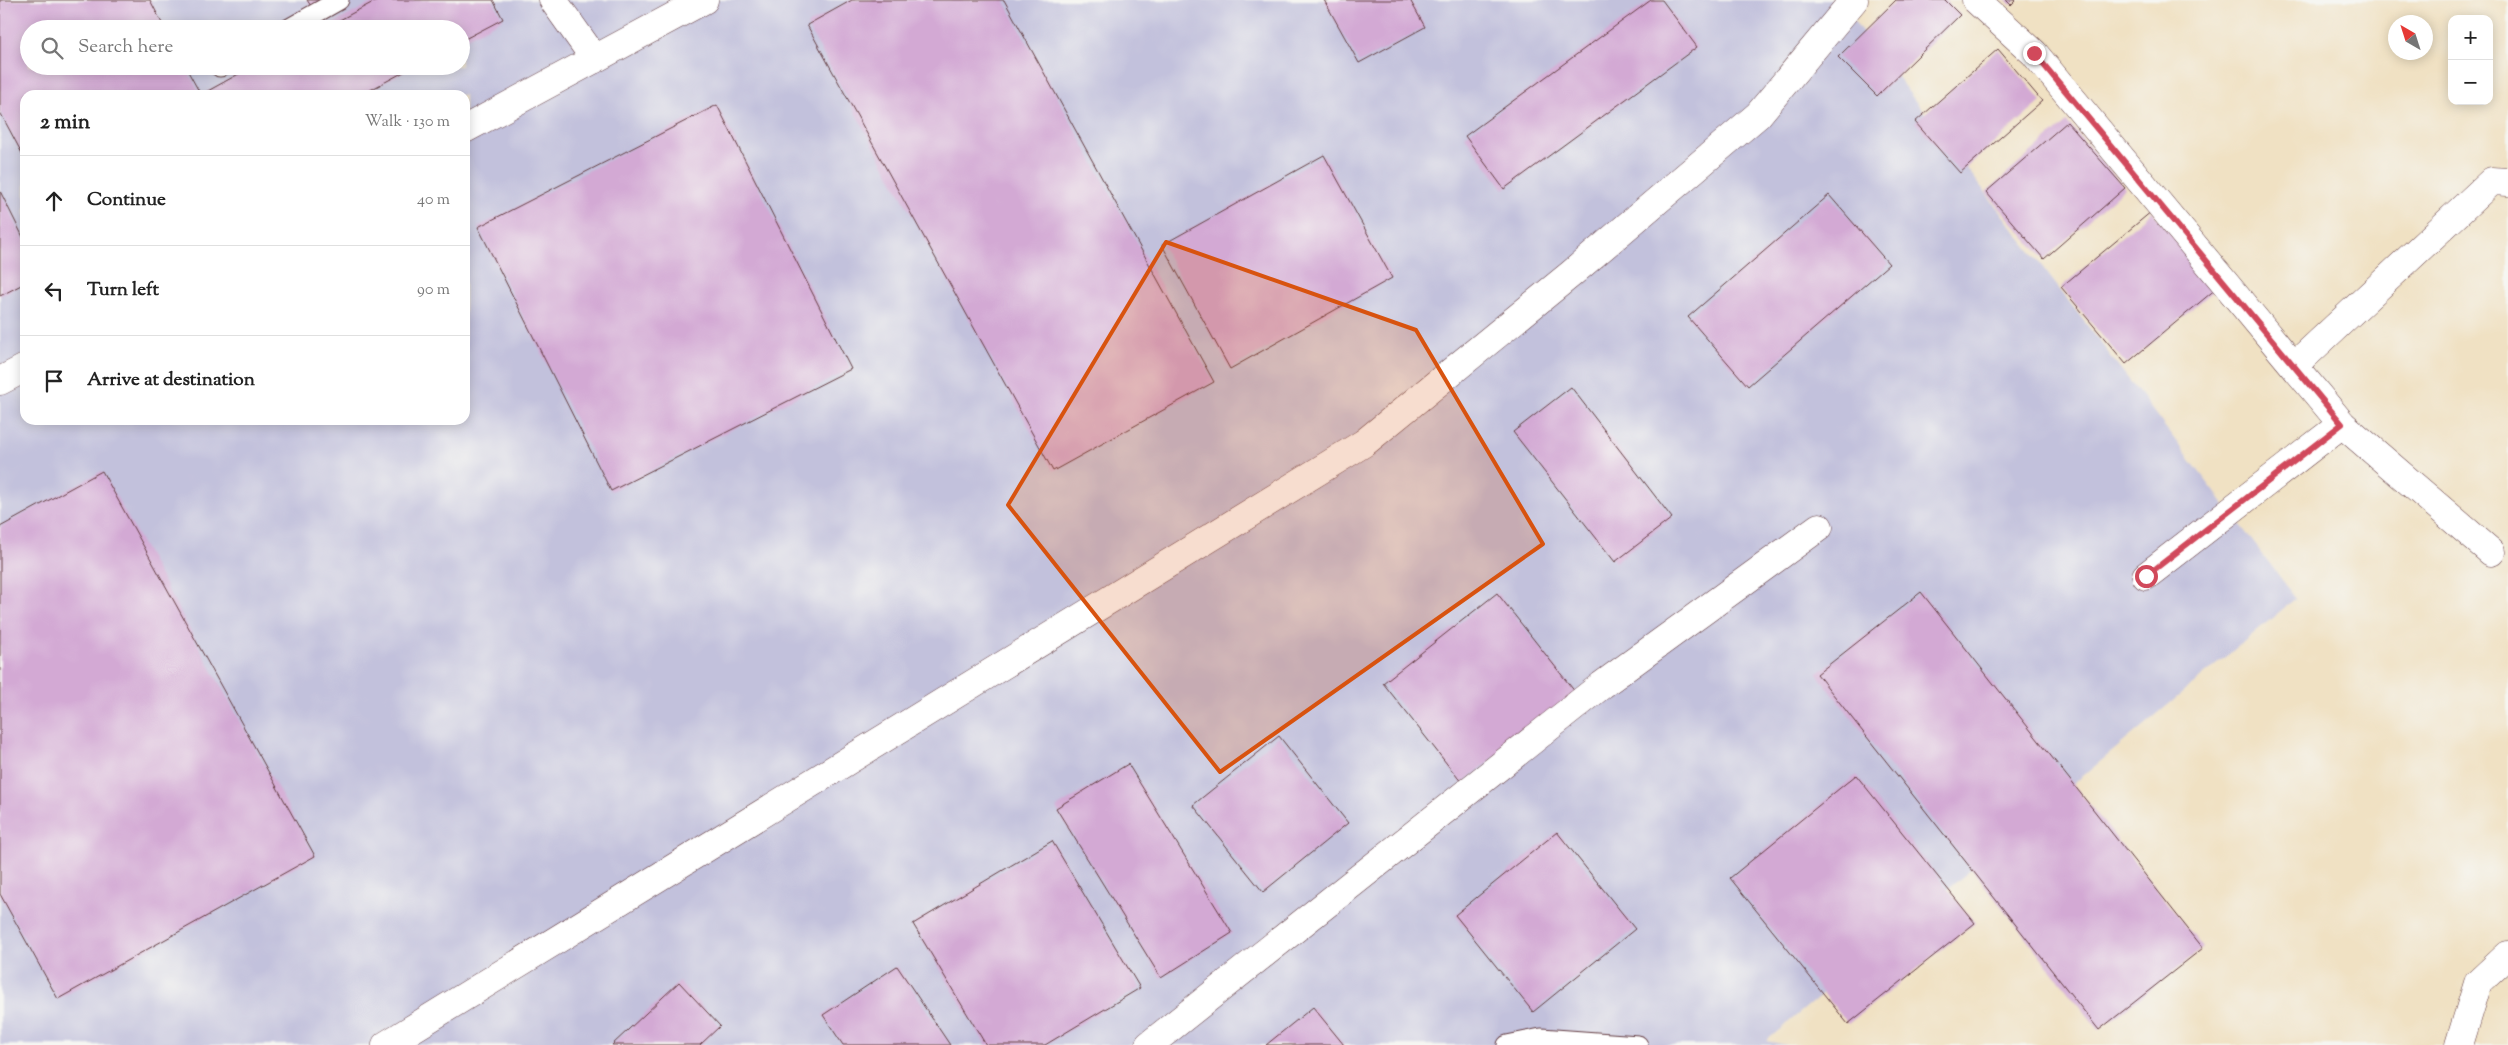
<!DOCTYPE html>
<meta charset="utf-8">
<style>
:root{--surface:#fff;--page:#f2f2f2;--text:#222;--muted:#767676;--line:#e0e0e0}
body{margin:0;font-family:"Sorts Mill Goudy",serif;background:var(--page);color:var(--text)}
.controls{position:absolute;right:15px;top:15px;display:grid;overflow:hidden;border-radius:10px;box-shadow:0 2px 12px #0003}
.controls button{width:45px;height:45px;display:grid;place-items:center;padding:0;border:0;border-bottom:1px solid var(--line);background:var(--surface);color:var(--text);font:25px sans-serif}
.compass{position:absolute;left:2388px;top:15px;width:45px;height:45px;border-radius:50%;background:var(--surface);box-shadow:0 2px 12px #0003;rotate:321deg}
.stop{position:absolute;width:15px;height:15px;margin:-11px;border:4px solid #d1495b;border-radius:50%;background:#fff}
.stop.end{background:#d1495b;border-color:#fff;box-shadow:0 1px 5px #0008}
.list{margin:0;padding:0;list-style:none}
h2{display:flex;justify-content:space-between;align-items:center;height:65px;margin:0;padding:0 20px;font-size:21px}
h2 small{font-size:16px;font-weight:400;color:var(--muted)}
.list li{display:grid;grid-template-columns:32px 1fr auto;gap:15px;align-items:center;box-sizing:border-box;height:90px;padding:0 20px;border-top:1px solid var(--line)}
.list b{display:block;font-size:19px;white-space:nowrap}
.list em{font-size:16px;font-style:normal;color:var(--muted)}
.icon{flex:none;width:28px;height:28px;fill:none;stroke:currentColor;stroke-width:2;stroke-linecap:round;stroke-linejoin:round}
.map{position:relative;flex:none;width:2508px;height:1045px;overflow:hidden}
.search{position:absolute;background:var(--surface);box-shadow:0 2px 12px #0003;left:20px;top:20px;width:450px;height:55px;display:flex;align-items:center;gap:12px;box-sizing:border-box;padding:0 18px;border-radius:28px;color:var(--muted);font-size:19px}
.panel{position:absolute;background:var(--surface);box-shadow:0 2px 12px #0003;left:20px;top:90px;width:450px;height:335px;border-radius:15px}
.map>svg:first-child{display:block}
.industrial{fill:#c2c1dc;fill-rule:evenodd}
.building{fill:#d3a9d4}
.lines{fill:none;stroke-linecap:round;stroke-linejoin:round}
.service-casing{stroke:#633c42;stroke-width:21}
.minor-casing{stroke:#633c42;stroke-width:29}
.tertiary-casing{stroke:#633c42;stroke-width:29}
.service{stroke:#fff;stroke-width:19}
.minor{stroke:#fff;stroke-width:28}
.tertiary{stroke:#fff;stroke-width:28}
.route{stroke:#d1495b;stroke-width:6}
.marked{fill:#d8530f;fill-opacity:0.2;stroke:#d8530f;stroke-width:4;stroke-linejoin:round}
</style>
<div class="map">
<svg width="2508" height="1045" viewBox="0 0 2508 1045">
<rect width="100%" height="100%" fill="#f6f6f2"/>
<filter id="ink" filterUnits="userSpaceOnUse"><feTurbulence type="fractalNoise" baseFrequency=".02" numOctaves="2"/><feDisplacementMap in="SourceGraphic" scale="10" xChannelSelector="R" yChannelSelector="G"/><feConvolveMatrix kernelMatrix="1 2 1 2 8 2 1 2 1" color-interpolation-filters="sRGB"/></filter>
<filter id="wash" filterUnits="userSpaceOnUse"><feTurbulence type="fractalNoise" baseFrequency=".0096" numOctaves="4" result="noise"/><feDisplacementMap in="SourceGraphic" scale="20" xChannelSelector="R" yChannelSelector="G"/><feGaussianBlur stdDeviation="1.12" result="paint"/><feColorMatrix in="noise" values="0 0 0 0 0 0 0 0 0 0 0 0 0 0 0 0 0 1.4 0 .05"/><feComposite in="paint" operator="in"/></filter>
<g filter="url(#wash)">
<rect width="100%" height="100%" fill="#f0e1c3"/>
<path class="industrial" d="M0 0H1838L2296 598 1766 1041 1787 1045H0ZM29 29H461V66H29ZM25 95H465V420H25Z"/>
<g id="blocks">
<g class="building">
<path d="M0 0H150L165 29H29V66H185L201 95H25V159L0 112Z"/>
<path d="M307 0H328L313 9Z"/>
<path d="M377 0H493L503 19 461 41V29H323Z"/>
<path d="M852 0H1004L1214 382 1053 471 807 25Z"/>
<path d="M1324 0H1410L1425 27 1359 63Z"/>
<path d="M1651 0H1662L1697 47 1504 189 1465 136Z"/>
<path d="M1896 0H1945L1960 15 1877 96 1838 57Z"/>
<path d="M2006 0H2016L2011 5Z"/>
<path d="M1998 49 2042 101 1960 173 1915 122Z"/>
<path d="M253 66H415L361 95H207L206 92Z"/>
<path d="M717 105 851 369 611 491 478 227Z"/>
<path d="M2067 122 2125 188 2044 259 1986 192Z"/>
<path d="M1324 155 1392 278 1230 369 1162 245Z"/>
<path d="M0 191 25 241V283L0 296Z"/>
<path d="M1829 195 1889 264 1748 386 1688 317Z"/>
<path d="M2152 211 2217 288 2126 364 2061 287Z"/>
<path d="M1571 387 1672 518 1615 562 1513 432Z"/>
<path d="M102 471 315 856 58 999 0 894V527Z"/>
<path d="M1921 592 2203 948 2099 1030 1817 674Z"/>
<path d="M1497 593 1576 693 1462 783 1383 683Z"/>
<path d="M1279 736 1348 823 1263 892 1193 805Z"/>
<path d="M1128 764 1232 933 1161 978 1056 808Z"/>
<path d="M1856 775 1975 923 1848 1024 1730 878Z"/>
<path d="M1557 832 1635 929 1533 1012 1455 915Z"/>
<path d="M1052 841 1140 988 1045 1045H986L913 924Z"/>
<path d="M897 966 950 1045H843L823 1015Z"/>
<path d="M679 982 720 1026 700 1045H612Z"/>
<path d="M1313 1007 1344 1045H1266Z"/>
</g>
</g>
</g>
<g filter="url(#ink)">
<use href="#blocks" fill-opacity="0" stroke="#633c42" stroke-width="1"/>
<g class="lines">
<defs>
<g id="service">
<path d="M288 29 339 0"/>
<path d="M220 67 221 66"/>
<path d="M1507 1045 1541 1038 1638 1045"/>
</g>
<g id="minor">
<path d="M553 0 595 59"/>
<path d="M1976 0 2034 53 2342 424 2491 552"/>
<path d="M465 129 704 0"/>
<path d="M2295 365 2492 181 2508 182"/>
<path d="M0 381 25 368"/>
<path d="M2146 576 2342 424"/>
<path d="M1149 1045 1602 685 1819 527"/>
<path d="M2459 1045 2478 983 2508 955"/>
</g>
<path id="tertiary" d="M386 1045 1364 443 1571 274 1758 115 1854 0"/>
</defs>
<use href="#service" class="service-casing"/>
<use href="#minor" class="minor-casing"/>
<use href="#tertiary" class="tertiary-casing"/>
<use href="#service" class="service"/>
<use href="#minor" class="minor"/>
<use href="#tertiary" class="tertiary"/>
</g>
</g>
<g class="lines" filter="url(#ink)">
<path class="route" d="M2034 53 2342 424 2146 576"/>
</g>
<path class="marked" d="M1166 242 1416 330 1543 544 1220 772 1008 505Z"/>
</svg>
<div class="controls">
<button>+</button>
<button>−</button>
</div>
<svg class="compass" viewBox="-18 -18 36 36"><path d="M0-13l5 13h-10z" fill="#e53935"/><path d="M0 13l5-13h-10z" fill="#767676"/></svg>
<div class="stop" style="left:2146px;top:576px"></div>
<div class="stop end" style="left:2034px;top:53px"></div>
<div class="search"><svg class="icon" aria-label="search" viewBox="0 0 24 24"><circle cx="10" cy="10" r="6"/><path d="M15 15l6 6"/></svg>Search here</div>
<section class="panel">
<h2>2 min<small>Walk · 130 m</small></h2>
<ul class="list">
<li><svg class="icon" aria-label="ahead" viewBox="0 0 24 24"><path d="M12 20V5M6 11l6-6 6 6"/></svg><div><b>Continue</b></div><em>40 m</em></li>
<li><svg class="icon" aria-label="left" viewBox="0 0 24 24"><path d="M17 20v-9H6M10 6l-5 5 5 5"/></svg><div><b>Turn left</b></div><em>90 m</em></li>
<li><svg class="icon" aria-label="arrive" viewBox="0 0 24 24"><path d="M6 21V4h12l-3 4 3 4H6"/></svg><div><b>Arrive at destination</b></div></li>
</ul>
</section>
</div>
